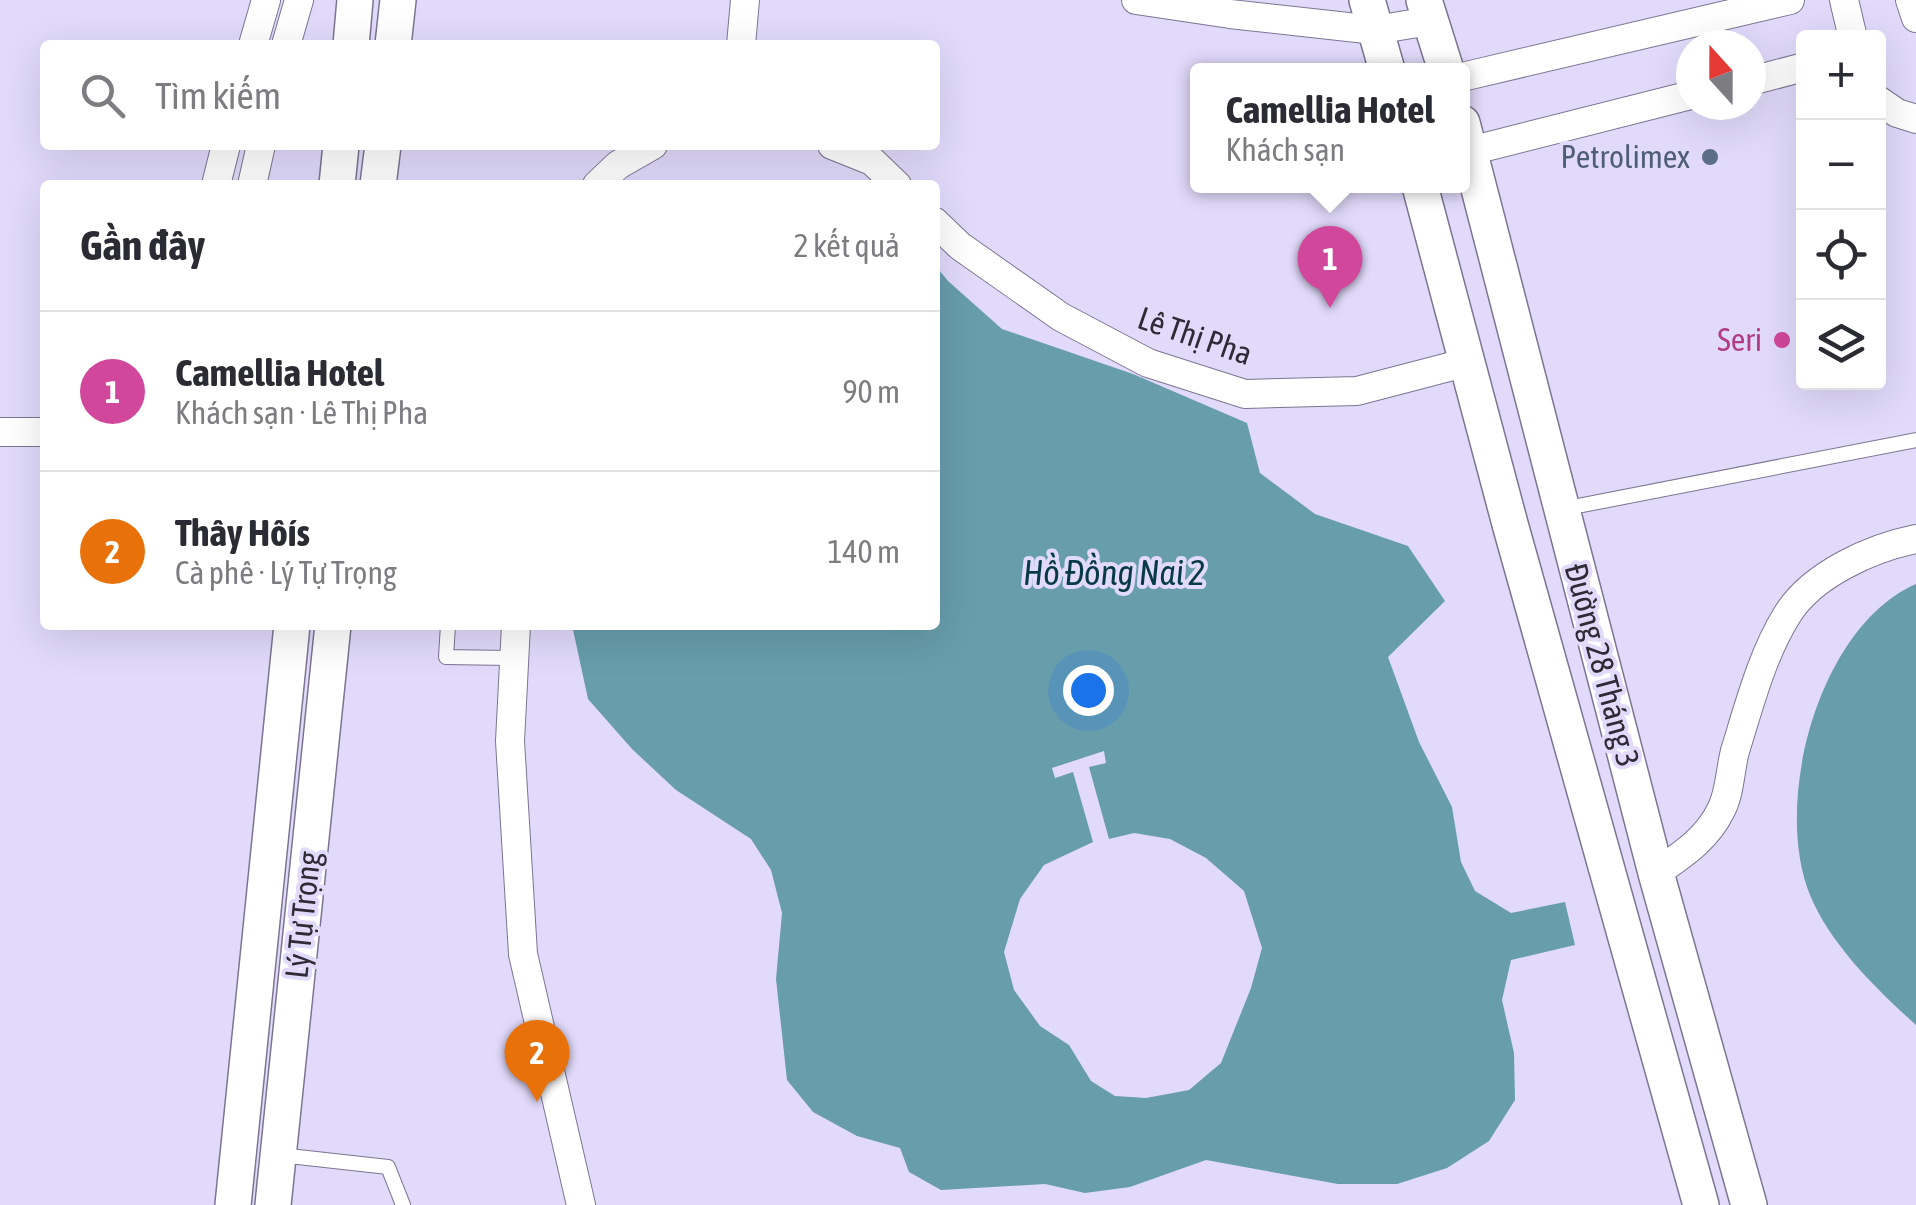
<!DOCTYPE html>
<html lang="vi">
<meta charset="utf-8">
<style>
:root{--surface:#fff;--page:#f7f7f7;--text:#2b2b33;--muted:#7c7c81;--line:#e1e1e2;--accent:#7c3aed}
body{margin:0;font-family:"Asap Condensed",sans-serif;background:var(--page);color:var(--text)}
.controls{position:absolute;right:30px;top:30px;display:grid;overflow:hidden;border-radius:10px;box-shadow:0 10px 40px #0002}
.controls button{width:90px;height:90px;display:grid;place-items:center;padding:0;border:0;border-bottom:2px solid var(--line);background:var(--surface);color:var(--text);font:50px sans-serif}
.compass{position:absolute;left:1676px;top:30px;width:90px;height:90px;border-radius:50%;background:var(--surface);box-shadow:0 10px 40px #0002;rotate:339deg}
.you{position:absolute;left:1088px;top:690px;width:35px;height:35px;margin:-25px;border:8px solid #fff;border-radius:50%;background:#1a73e8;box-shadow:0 0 0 15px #1a73e833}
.badge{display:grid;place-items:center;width:65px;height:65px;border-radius:50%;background:var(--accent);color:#fff;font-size:32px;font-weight:700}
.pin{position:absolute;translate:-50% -82px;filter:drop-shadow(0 2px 5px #0008)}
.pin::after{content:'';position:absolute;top:52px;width:35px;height:30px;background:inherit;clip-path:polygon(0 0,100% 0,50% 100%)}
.popup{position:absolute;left:1190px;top:63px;width:280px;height:130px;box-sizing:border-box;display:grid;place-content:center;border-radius:10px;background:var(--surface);filter:drop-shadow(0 2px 8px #0005);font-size:32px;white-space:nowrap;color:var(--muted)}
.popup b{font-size:38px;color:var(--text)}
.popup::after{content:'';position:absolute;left:50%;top:100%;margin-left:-20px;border:20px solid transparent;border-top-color:var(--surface)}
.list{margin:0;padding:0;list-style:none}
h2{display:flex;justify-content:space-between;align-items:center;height:130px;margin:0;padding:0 40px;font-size:42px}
h2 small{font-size:32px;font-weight:400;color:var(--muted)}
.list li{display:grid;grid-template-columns:65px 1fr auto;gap:30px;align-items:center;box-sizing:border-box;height:160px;padding:0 40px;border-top:2px solid var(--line)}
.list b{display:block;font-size:38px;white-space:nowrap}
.list p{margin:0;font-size:32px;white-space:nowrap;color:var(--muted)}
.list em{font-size:32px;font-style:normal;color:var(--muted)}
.icon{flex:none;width:55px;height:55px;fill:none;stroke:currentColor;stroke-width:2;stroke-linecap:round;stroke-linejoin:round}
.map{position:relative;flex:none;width:1916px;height:1205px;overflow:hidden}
.search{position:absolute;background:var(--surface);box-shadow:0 10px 40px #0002;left:40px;top:40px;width:900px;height:110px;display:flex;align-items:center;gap:25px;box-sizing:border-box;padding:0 35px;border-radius:10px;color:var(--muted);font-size:38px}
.panel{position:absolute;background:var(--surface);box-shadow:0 10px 40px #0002;left:40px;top:180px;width:900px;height:450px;border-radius:10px}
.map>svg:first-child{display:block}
.water{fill:#689dac;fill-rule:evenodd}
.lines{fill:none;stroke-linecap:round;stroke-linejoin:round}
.service-casing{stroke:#7c7592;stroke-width:16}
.minor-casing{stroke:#7c7592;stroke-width:30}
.tertiary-casing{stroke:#7c7592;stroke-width:38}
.service{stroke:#fff;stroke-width:14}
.minor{stroke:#fff;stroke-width:28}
.tertiary{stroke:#fff;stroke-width:35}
.service-dot{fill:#5c6f8a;stroke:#e1dafb;stroke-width:4}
.hotel-dot{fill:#d1479c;stroke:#e1dafb;stroke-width:4}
.labels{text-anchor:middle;stroke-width:8;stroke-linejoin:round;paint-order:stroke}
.service-label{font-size:32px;fill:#4e5e75;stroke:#e1dafb;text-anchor:end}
.street-label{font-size:32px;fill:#2e2b37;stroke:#e1dafb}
.hotel-label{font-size:32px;fill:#b23c85;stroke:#e1dafb;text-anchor:end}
.water-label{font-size:35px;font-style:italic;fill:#073a45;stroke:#e1dafb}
</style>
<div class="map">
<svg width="1916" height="1205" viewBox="0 0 1916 1205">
<rect width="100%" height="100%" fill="#e1dafb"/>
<g class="water">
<path d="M935 265 948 281 1002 329 1133 374 1247 423 1260 473 1315 514 1408 546 1445 601 1388 657 1419 742 1452 807 1461 862 1475 891 1511 913 1565 902 1575 945 1511 960 1502 1000 1514 1053 1515 1100 1489 1141 1447 1168 1397 1184H1338L1206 1160 1130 1187 1085 1193 1045 1184 941 1190 909 1172 900 1148 857 1136 813 1112 787 1080 776 979 782 913 771 870 751 839 676 790 632 749 588 699 572 625H935ZM1104 751 1106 763 1089 767 1109 839 1134 833 1170 839 1206 858 1244 891 1262 948 1251 988 1221 1063 1189 1090 1146 1098 1115 1096 1091 1081 1069 1045 1040 1026 1014 990 1004 952 1020 899 1044 865 1093 842 1073 772 1055 778 1052 768Z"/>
<path d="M1916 584V1025C1877 990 1830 944 1810 895 1772 802 1819 626 1916 584Z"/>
</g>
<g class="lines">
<defs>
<g id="service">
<path d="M1562 509 1916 440"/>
<path d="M448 625 446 657 514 658"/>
<path d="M280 1155 388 1167 403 1205"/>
</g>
<g id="minor">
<path d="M1136 0 1230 14 1375 30 1430 21"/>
<path d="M1844 0 1853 38"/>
<path d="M1910 0 1916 18"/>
<path d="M253 45 266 0"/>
<path d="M286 45 299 0"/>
<path d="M741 45 745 0"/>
<path d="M1462 77 1790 0"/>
<path d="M1751 81 1804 67"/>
<path d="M1878 100 1897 113 1916 119"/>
<path d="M832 145 872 161 897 185"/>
<path d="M1462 153 1691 95"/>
<path d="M216 185 226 145"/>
<path d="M252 185 261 145"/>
<path d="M597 185 618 165 653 145"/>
<path d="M935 222 960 246 1061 317 1148 363 1245 394 1357 391 1468 362"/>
<path d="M0 432H45"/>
<path d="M516 625 510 741 523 954 581 1205"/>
<path d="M1656 873C1682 855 1707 839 1721 810 1730 793 1730 770 1735 751 1749 706 1762 655 1787 615 1812 574 1872 548 1916 539"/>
</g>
<g id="tertiary">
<path d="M1367 0 1387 70"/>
<path d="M1424 0 1446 70"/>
<path d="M351 45 355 0"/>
<path d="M393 45 398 0"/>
<path d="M1462 123 1656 873 1749 1205"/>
<path d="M337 185 341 145"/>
<path d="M378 185 383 145"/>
<path d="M1420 186 1510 524 1701 1205"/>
<path d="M233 1205 292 625"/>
<path d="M273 1205 333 625"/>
</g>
</defs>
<use href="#service" class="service-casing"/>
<use href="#minor" class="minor-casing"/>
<use href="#tertiary" class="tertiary-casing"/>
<use href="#service" class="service"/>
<use href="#minor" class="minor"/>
<use href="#tertiary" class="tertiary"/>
</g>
<circle class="service-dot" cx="1710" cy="157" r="10"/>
<circle class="hotel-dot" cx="1782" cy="340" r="10"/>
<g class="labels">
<g class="service-label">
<text x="1690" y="168">Petrolimex</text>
</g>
<g class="street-label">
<text transform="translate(1195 336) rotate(19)" y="11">Lê Thị Pha</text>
<text transform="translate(1602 665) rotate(75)" y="11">Đường 28 Tháng 3</text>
<text transform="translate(303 915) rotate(-84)" y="11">Lý Tự Trọng</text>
</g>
<g class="hotel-label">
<text x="1762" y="351">Seri</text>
</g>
<g class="water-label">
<text x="1114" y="585">Hồ Đồng Nai 2</text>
</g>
</g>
</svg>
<div class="controls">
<button>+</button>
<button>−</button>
<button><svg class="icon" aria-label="locate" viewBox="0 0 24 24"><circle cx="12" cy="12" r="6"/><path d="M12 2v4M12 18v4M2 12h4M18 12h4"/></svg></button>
<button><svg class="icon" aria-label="layers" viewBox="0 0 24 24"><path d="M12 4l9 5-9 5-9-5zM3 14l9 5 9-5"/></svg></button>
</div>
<svg class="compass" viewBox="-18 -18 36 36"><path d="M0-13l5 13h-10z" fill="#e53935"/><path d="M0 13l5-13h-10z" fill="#7c7c81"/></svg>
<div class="you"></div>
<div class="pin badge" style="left:1330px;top:308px;background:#d1479c">1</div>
<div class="popup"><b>Camellia Hotel</b>Khách sạn</div>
<div class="pin badge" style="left:537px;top:1102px;background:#e8710a">2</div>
<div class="search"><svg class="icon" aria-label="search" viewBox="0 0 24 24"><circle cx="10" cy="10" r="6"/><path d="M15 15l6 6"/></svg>Tìm kiếm</div>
<section class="panel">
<h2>Gần đây<small>2 kết quả</small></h2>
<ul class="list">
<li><span class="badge" style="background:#d1479c">1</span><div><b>Camellia Hotel</b><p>Khách sạn · Lê Thị Pha</p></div><em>90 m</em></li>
<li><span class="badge" style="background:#e8710a">2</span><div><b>Thây Hôís</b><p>Cà phê · Lý Tự Trọng</p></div><em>140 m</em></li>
</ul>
</section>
</div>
